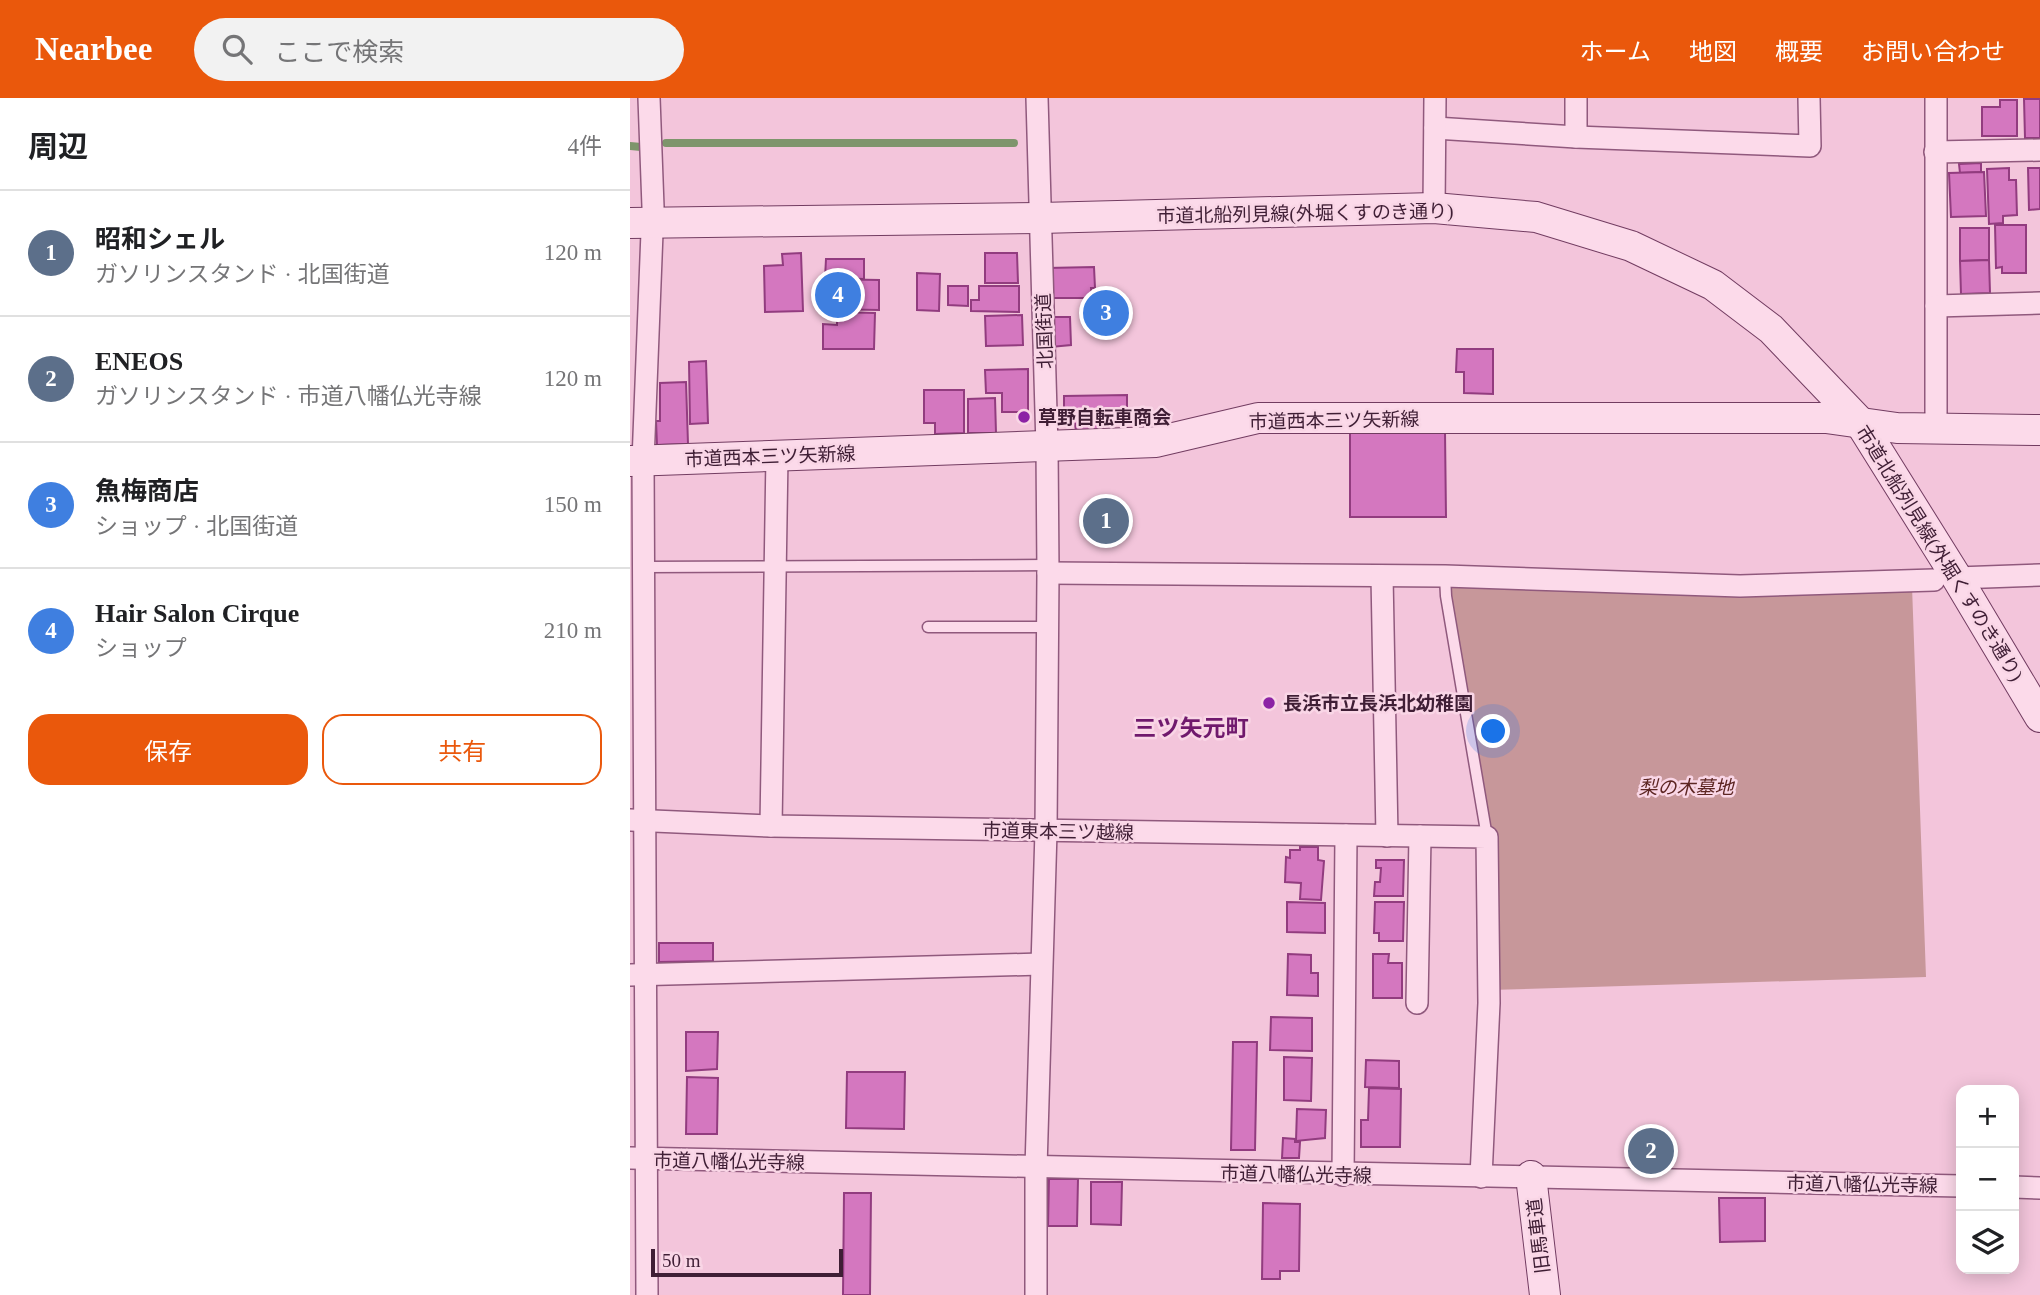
<!DOCTYPE html>
<html lang="ja">
<meta charset="utf-8">
<style>
:root{--surface:#fff;--page:#f2f2f2;--text:#202124;--muted:#757577;--line:#e0e0e0;--accent:#ea580c}
body{margin:0;font-family:"Times New Roman","Noto Sans JP",serif;background:var(--page);color:var(--text)}
.controls{position:absolute;right:21px;bottom:21px;display:grid;overflow:hidden;border-radius:14px;box-shadow:0 4px 18px #0003}
.controls button{width:63px;height:63px;display:grid;place-items:center;padding:0;border:0;border-bottom:2px solid var(--line);background:var(--surface);color:var(--text);font:35px sans-serif}
.scale{position:absolute;left:21px;bottom:18px;width:192px;box-sizing:border-box;padding-left:7px;border:4px solid #3f1e35;border-top:0;font-size:19px;line-height:24px;white-space:nowrap;color:#3f1e35;-webkit-text-stroke:5px #f9d6e6;paint-order:stroke}
.you{position:absolute;left:864px;top:634px;width:24px;height:24px;margin:-18px;border:5px solid #fff;border-radius:50%;background:#1a73e8;box-shadow:0 0 0 10px #1a73e833}
.badge{display:grid;place-items:center;width:46px;height:46px;border-radius:50%;background:var(--accent);color:#fff;font-size:23px;font-weight:700}
.pin{position:absolute;translate:-50% -50%;border:4px solid #fff;box-shadow:0 2px 7px #0006}
.list{margin:0;padding:0;list-style:none}
h2{display:flex;justify-content:space-between;align-items:center;height:91px;margin:0;padding:0 28px;font-size:30px}
h2 small{font-size:23px;font-weight:400;color:var(--muted)}
.list li{display:grid;grid-template-columns:46px 1fr auto;gap:21px;align-items:center;box-sizing:border-box;height:126px;padding:0 28px;border-top:2px solid var(--line)}
.list b{display:block;font-size:26px;white-space:nowrap}
.list p{margin:0;font-size:23px;white-space:nowrap;color:var(--muted)}
.list em{font-size:23px;font-style:normal;color:var(--muted)}
.actions{display:flex;gap:14px;padding:21px 28px}
.actions a{flex:1;padding:16px 0;border:2px solid var(--accent);border-radius:21px;text-align:center;font-size:24px;color:var(--accent)}
.actions .main{background:var(--accent);color:#fff}
.icon{flex:none;width:38px;height:38px;fill:none;stroke:currentColor;stroke-width:2;stroke-linecap:round;stroke-linejoin:round}
.map{position:relative;flex:none;width:1410px;height:1197px;overflow:hidden}
header{display:flex;align-items:center;gap:42px;box-sizing:border-box;height:98px;padding:0 35px;background:var(--accent);color:#fff}
header strong{font-size:33px}
nav{display:flex;gap:38px;margin-inline-start:auto;font-size:24px}
.search{width:490px;height:63px;background:var(--page);display:flex;align-items:center;gap:18px;box-sizing:border-box;padding:0 24px;border-radius:38px;color:var(--muted);font-size:26px}
main{display:flex}
aside{flex:1;background:var(--surface)}
.map>svg:first-child{display:block}
.cemetery{fill:#c7979a}
.lines{fill:none;stroke-linecap:round;stroke-linejoin:round}
.stream{stroke:#7e956c;stroke-width:8}
.building{fill:#d477bf;stroke:#923c7f;stroke-width:2}
.lane-casing{stroke:#90597d;stroke-width:13}
.street-casing{stroke:#90597d;stroke-width:24}
.secondary-casing{stroke:#723c61;stroke-width:32}
.lane{stroke:#fcdaea;stroke-width:10}
.street{stroke:#fcdaea;stroke-width:21}
.secondary{stroke:#fcdaea;stroke-width:30}
.poi-dot{fill:#8c22a5;stroke:#f9d6e6;stroke-width:2.5}
.labels{text-anchor:middle;stroke-width:5;stroke-linejoin:round;paint-order:stroke}
.street-label{font-size:19px;fill:#3f1e35;stroke:#f9d6e6}
.poi-label{font-size:19px;font-weight:bold;fill:#3f1e35;stroke:#f9d6e6;text-anchor:start}
.park-label{font-size:19px;font-style:italic;fill:#5d2623;stroke:#f9d6e6}
.quarter-label{font-size:23px;font-weight:bold;fill:#70196d;stroke:#f9d6e6}
</style>
<header>
<strong>Nearbee</strong>
<div class="search"><svg class="icon" aria-label="search" viewBox="0 0 24 24"><circle cx="10" cy="10" r="6"/><path d="M15 15l6 6"/></svg>ここで検索</div>
<nav><a>ホーム</a><a>地図</a><a>概要</a><a>お問い合わせ</a></nav>
</header>
<main>
<aside>
<h2>周辺<small>4件</small></h2>
<ul class="list">
<li><span class="badge" style="background:#5c6f8a">1</span><div><b>昭和シェル</b><p>ガソリンスタンド · 北国街道</p></div><em>120 m</em></li>
<li><span class="badge" style="background:#5c6f8a">2</span><div><b>ENEOS</b><p>ガソリンスタンド · 市道八幡仏光寺線</p></div><em>120 m</em></li>
<li><span class="badge" style="background:#3f7fe0">3</span><div><b>魚梅商店</b><p>ショップ · 北国街道</p></div><em>150 m</em></li>
<li><span class="badge" style="background:#3f7fe0">4</span><div><b>Hair Salon Cirque</b><p>ショップ</p></div><em>210 m</em></li>
</ul>
<div class="actions"><a class="main">保存</a><a>共有</a></div>
</aside>
<div class="map">
<svg width="1410" height="1197" viewBox="0 0 1410 1197">
<rect width="100%" height="100%" fill="#f3c5db"/>
<path class="cemetery" d="M819 481 1282 488 1296 879 860 892 863 753Z"/>
<g class="lines">
<g class="stream">
<path d="M36 45H384"/>
<path d="M0 48 11 49"/>
</g>
</g>
<g class="building">
<path d="M1394 1H1410V40H1395Z"/>
<path d="M1370 2H1387V38H1352V9H1370Z"/>
<path d="M1351 65V74L1330 75 1329 66Z"/>
<path d="M1379 70V82H1386L1387 117 1373 118V125L1359 126 1357 71Z"/>
<path d="M1398 70H1410V111L1399 112Z"/>
<path d="M1354 74 1356 118 1321 119 1319 75Z"/>
<path d="M1365 127H1396V175H1372V169L1366 170Z"/>
<path d="M1330 130H1359V162L1330 163Z"/>
<path d="M171 155 173 213 135 214 134 168 153 167 152 156Z"/>
<path d="M355 155H387L388 185H355Z"/>
<path d="M196 161H234V181L195 180Z"/>
<path d="M1359 162 1360 195 1331 196 1330 163Z"/>
<path d="M464 169 465 190H461L462 200H417V170Z"/>
<path d="M287 175 310 176 309 213 287 212Z"/>
<path d="M195 181 249 182V212L194 211Z"/>
<path d="M318 188H338V208L318 207Z"/>
<path d="M349 188H389V214L341 213V202H349Z"/>
<path d="M207 214 245 215 244 251H193V226L207 227Z"/>
<path d="M392 217 393 247 356 248 355 218Z"/>
<path d="M420 219H440L441 247 421 249Z"/>
<path d="M827 251H863V296L834 295V274H826Z"/>
<path d="M76 263 78 325 60 326 59 264Z"/>
<path d="M398 271V314H372V295H356L355 272Z"/>
<path d="M56 284 58 346 27 347 26 323H30V285Z"/>
<path d="M294 292H334V335L305 336V325H294Z"/>
<path d="M497 297V326H479V333H446L445 326H434V298Z"/>
<path d="M365 300 366 335H338V301Z"/>
<path d="M720 334H815L816 419H720Z"/>
<path d="M670 749H688V762L694 763 691 802 670 801 671 785 655 784 656 759 660 760V752H670Z"/>
<path d="M746 762H774L773 798H744L745 784H750L751 770H746Z"/>
<path d="M657 804 695 805V835L657 834Z"/>
<path d="M745 804H774L773 843H749V835H744Z"/>
<path d="M29 845H83V863L29 864Z"/>
<path d="M658 856 681 857V875H688V898L657 897Z"/>
<path d="M743 856H759L758 865H772V900H743Z"/>
<path d="M641 919 682 920V953L640 952Z"/>
<path d="M56 934H88L87 971 56 973Z"/>
<path d="M603 944H627L625 1052H601Z"/>
<path d="M654 959 682 960 681 1003 654 1002Z"/>
<path d="M736 962 769 963V990L735 989Z"/>
<path d="M217 974H275L274 1031 216 1030Z"/>
<path d="M57 979 88 980 87 1036H56Z"/>
<path d="M739 990 771 991 770 1049H731V1022H738Z"/>
<path d="M667 1011 696 1012 695 1040 666 1043Z"/>
<path d="M653 1040 665 1041V1044H670L669 1060H652Z"/>
<path d="M419 1081H448L447 1128H418Z"/>
<path d="M461 1084H492L491 1127 461 1126Z"/>
<path d="M214 1095H241L240 1197H213Z"/>
<path d="M1089 1100H1135V1143L1090 1144Z"/>
<path d="M633 1105 670 1106 669 1173H650V1181H632Z"/>
</g>
<g class="lines">
<defs>
<g id="lane">
<path d="M15 469 418 467"/>
<path d="M815 478 816 498 857 739"/>
<path d="M298 529H417"/>
</g>
<g id="street">
<path d="M946 0V39"/>
<path d="M1306 0V331"/>
<path d="M805 30 946 39 1180 48 1179 0"/>
<path d="M1305 54 1410 52"/>
<path d="M804 110 805 0"/>
<path d="M1306 208 1410 205"/>
<path d="M418 475 815 478 1110 488 1304 482"/>
<path d="M752 478 757 738"/>
<path d="M1327 480 1410 477"/>
<path d="M0 722 141 728 857 739 859 905 851 1079"/>
<path d="M141 728 147 358"/>
<path d="M0 877 411 866"/>
<path d="M787 905 790 738"/>
<path d="M0 1060 1331 1088"/>
<path d="M713 1077 716 737"/>
<path d="M1384 1089 1410 1090"/>
<path d="M17 1197 13 363 23 109 19 0"/>
<path d="M406 1197V1070L416 733 418 475 417 349 407 0"/>
</g>
<g id="secondary">
<path d="M0 125 410 120 804 110 906 119 1001 148 1083 187 1141 231 1229 323 1327 480 1410 619"/>
<path d="M0 363 526 344 628 320H1196L1267 330 1410 332"/>
<path d="M901 1078 915 1197"/>
</g>
</defs>
<use href="#lane" class="lane-casing"/>
<use href="#street" class="street-casing"/>
<use href="#secondary" class="secondary-casing"/>
<use href="#lane" class="lane"/>
<use href="#street" class="street"/>
<use href="#secondary" class="secondary"/>
</g>
<g class="poi-dot">
<circle cx="394" cy="319" r="7"/>
<circle cx="639" cy="605" r="7"/>
</g>
<g class="labels">
<g class="street-label">
<text transform="translate(675 115) rotate(-1)" y="7">市道北船列見線(外堀くすのき通り)</text>
<text transform="translate(414 233) rotate(-92)" y="7">北国街道</text>
<text transform="translate(704 322) rotate(-1)" y="7">市道西本三ツ矢新線</text>
<text transform="translate(140 358) rotate(-2)" y="7">市道西本三ツ矢新線</text>
<text transform="translate(1310 455) rotate(58)" y="7">市道北船列見線(外堀くすのき通り)</text>
<text transform="translate(428 733) rotate(1)" y="7">市道東本三ツ越線</text>
<text transform="translate(99 1063) rotate(1)" y="7">市道八幡仏光寺線</text>
<text transform="translate(666 1076) rotate(1)" y="7">市道八幡仏光寺線</text>
<text transform="translate(1232 1086) rotate(1)" y="7">市道八幡仏光寺線</text>
<text transform="translate(908 1138) rotate(-97)" y="7">旧馬車道</text>
</g>
<g class="poi-label">
<text x="408" y="326">草野自転車商会</text>
<text x="653" y="612">長浜市立長浜北幼稚園</text>
</g>
<g class="park-label">
<text x="1056" y="696">梨の木墓地</text>
</g>
<g class="quarter-label">
<text x="561" y="638">三ツ矢元町</text>
</g>
</g>
</svg>
<div class="controls">
<button>+</button>
<button>−</button>
<button><svg class="icon" aria-label="layers" viewBox="0 0 24 24"><path d="M12 4l9 5-9 5-9-5zM3 14l9 5 9-5"/></svg></button>
</div>
<div class="scale">50 m</div>
<div class="you"></div>
<div class="pin badge" style="left:476px;top:423px;background:#5c6f8a">1</div>
<div class="pin badge" style="left:1021px;top:1053px;background:#5c6f8a">2</div>
<div class="pin badge" style="left:476px;top:215px;background:#3f7fe0">3</div>
<div class="pin badge" style="left:208px;top:197px;background:#3f7fe0">4</div>
</div>
</main>
